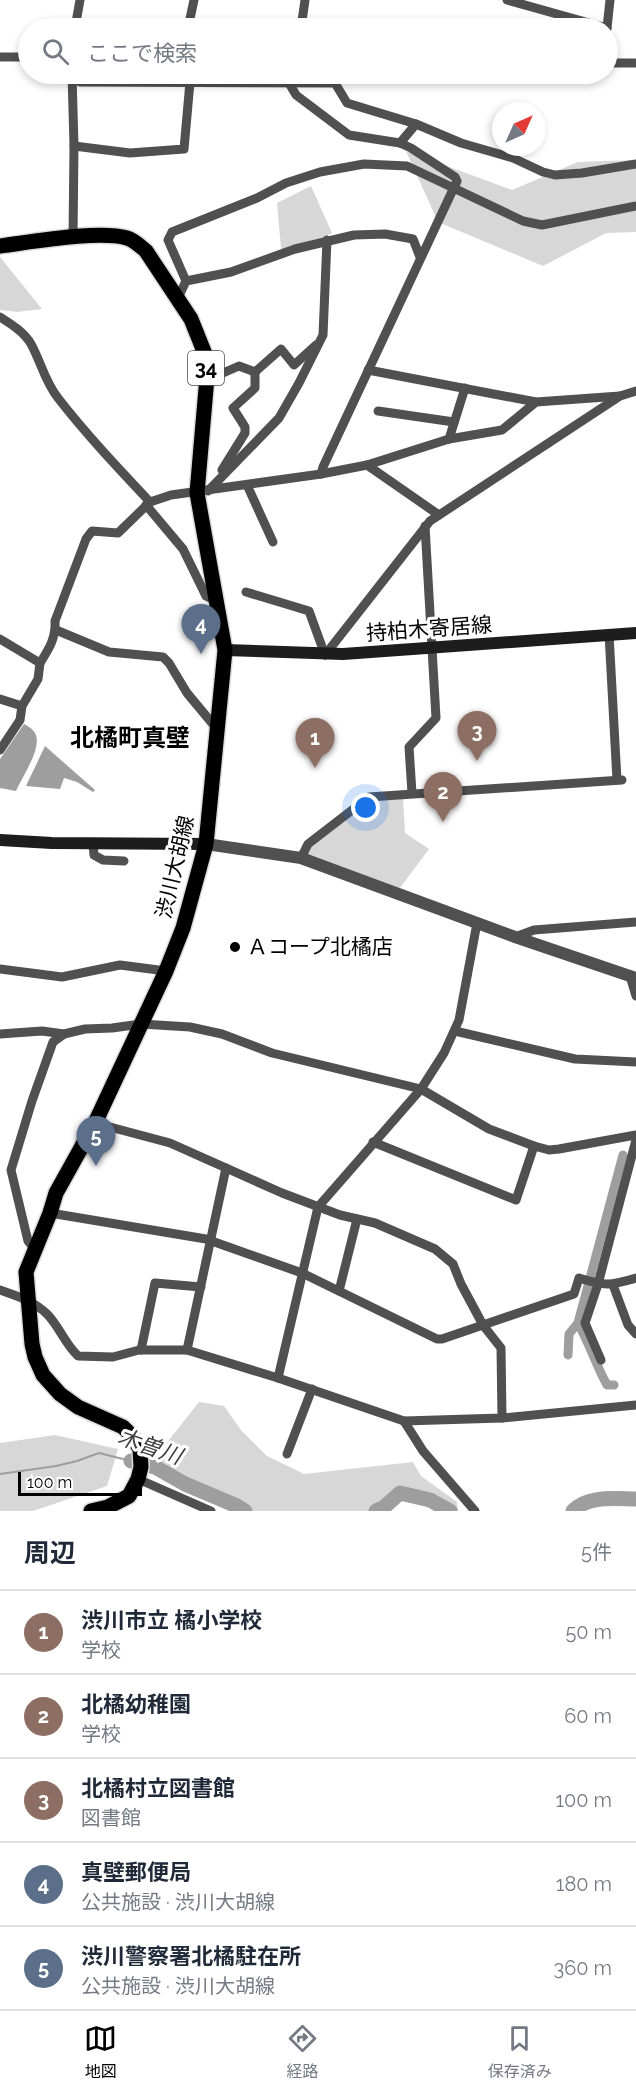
<!DOCTYPE html>
<html lang="ja">
<meta charset="utf-8">
<style>
:root{--surface:#fff;--page:#f6f6f7;--text:#1f2937;--muted:#747a83;--line:#e0e1e3;--accent:#000}
body{margin:0;font-family:Raleway,"Noto Sans JP",sans-serif;background:var(--page);color:var(--text)}
.compass{position:absolute;left:492px;top:102px;width:54px;height:54px;border-radius:50%;background:var(--surface);box-shadow:0 3px 9px #0003;rotate:45deg}
.scale{position:absolute;left:18px;bottom:15px;width:124px;box-sizing:border-box;padding-left:6px;border:3px solid #000;border-top:0;font-size:16px;line-height:21px;white-space:nowrap;color:#000;-webkit-text-stroke:4px #fff;paint-order:stroke}
.you{position:absolute;left:366px;top:808px;width:21px;height:21px;margin:-15px;border:4px solid #fff;border-radius:50%;background:#1a73e8;box-shadow:0 0 0 9px #1a73e833}
.badge{display:grid;place-items:center;width:39px;height:39px;border-radius:50%;background:var(--accent);color:#fff;font-size:20px;font-weight:700}
.pin{position:absolute;translate:-50% -50px;filter:drop-shadow(0 2px 3px #0008)}
.pin::after{content:'';position:absolute;top:32px;width:21px;height:18px;background:inherit;clip-path:polygon(0 0,100% 0,50% 100%)}
.list{margin:0;padding:0;list-style:none}
h2{display:flex;justify-content:space-between;align-items:center;height:78px;margin:0;padding:0 24px;font-size:26px}
h2 small{font-size:20px;font-weight:400;color:var(--muted)}
.list li{display:grid;grid-template-columns:39px 1fr auto;gap:18px;align-items:center;box-sizing:border-box;height:84px;padding:0 24px;border-top:2px solid var(--line)}
.list b{display:block;font-size:22px;white-space:nowrap}
.list p{margin:0;font-size:20px;white-space:nowrap;color:var(--muted)}
.list em{font-size:20px;font-style:normal;color:var(--muted)}
.icon{flex:none;width:33px;height:33px;fill:none;stroke:currentColor;stroke-width:2;stroke-linecap:round;stroke-linejoin:round}
.map{position:relative;flex:none;width:636px;height:1511px;overflow:hidden}
.search{position:absolute;background:var(--surface);box-shadow:0 3px 9px #0003;left:18px;right:18px;top:18px;height:66px;display:flex;align-items:center;gap:15px;box-sizing:border-box;padding:0 21px;border-radius:33px;color:var(--muted);font-size:22px}
.sheet{height:498px;background:var(--surface)}
nav{display:flex;justify-content:space-around;align-items:center;box-sizing:border-box;height:84px;border-top:2px solid var(--line);background:var(--surface);font-size:16px;color:var(--muted)}
nav a{display:grid;justify-items:center;gap:3px}
nav .on{color:var(--accent)}
.map>svg:first-child{display:block}
.green{fill:#d7d7d7}
.water{fill:#9e9e9e}
.lines{fill:none;stroke-linecap:round;stroke-linejoin:round}
.stream{stroke:#9e9e9e;stroke-width:2}
.canal{stroke:#9e9e9e;stroke-width:9}
.river{stroke:#9e9e9e;stroke-width:15}
.primary-casing{stroke:#dbdbdb;stroke-width:18}
.minor{stroke:#505050;stroke-width:9}
.tertiary{stroke:#505050;stroke-width:12}
.secondary{stroke:#1d1d1d;stroke-width:12}
.primary{stroke:#000;stroke-width:15}
.poi-dot{fill:#000;stroke:#fff;stroke-width:2}
.labels{text-anchor:middle;stroke-width:6;stroke-linejoin:round;paint-order:stroke}
.shield{fill:#fff;stroke:#4c4c4c;stroke-width:1.5}
.shield-label{font-size:20px;font-weight:bold;fill:#000}
.street-label{font-size:21px;fill:#000;stroke:#fff}
.poi-label{font-size:21px;fill:#000;stroke:#fff;text-anchor:start}
.water-label{font-size:22px;font-style:italic;fill:#3f3f3f;stroke:#fff}
.quarter-label{font-size:24px;font-weight:bold;fill:#000;stroke:#fff}
</style>
<div class="map">
<svg width="636" height="1511" viewBox="0 0 636 1511">
<rect width="100%" height="100%" fill="#fff"/>
<g class="green">
<path d="M406 151 512 190 578 162 636 160V232L606 233 543 266 438 222Z"/>
<path d="M311 186 332 233 282 259 277 203Z"/>
<path d="M0 257 42 309 17 312 0 310Z"/>
<path d="M403 797 405 833 429 849 400 888 307 854 310 846 368 800Z"/>
<path d="M199 1402 224 1406 241 1430 267 1456 304 1474 413 1462 421 1476 457 1502 458 1511H454L432 1498 399 1492 382 1507 373 1511H247L239 1504 185 1482 156 1465 165 1445Z"/>
<path d="M55 1435 118 1449 107 1486 33 1511H0V1443Z"/>
</g>
<g class="water">
<path d="M24 724C28 726 33 729 35 733 43 747 22 777 16 791L0 788V759Z"/>
<path d="M45 746 95 790 93 792 77 782 64 778 60 789 26 786Z"/>
</g>
<g class="lines">
<path class="stream" d="M0 1474 56 1466 77 1461 99 1453 131 1461"/>
<g class="canal">
<path d="M578 1323C589 1343 596 1365 607 1385H614"/>
<path d="M568 1355 569 1334 578 1323 623 1155"/>
</g>
<g class="river">
<path d="M131 1461 155 1467 185 1484 237 1506 245 1511"/>
<path d="M376 1511 383 1508 400 1493 430 1500 450 1511"/>
<path d="M573 1511C588 1495 616 1499 636 1499"/>
</g>
<defs>
<path id="primary" d="M0 246C32 242 98 230 127 238 134 240 140 246 146 251L191 319 205 354 207 377 197 493 225 650 206 844 183 928 166 971 95 1123 56 1193 50 1213 26 1272 32 1344 35 1357 43 1375 60 1394 78 1407 123 1427 132 1436 140 1449 141 1467 138 1479 129 1496 108 1507 91 1511"/>
</defs>
<use href="#primary" class="primary-casing"/>
<g class="minor">
<path d="M507 0 607 28"/>
<path d="M75 28 80 0"/>
<path d="M188 28 194 0"/>
<path d="M301 28 305 0"/>
<path d="M607 28 610 0"/>
<path d="M0 57H28"/>
<path d="M608 63H636"/>
<path d="M72 74 74 146 73 238"/>
<path d="M80 82 335 83 347 103 416 124"/>
<path d="M289 83 296 95 349 135 400 143"/>
<path d="M74 146 130 153 184 149 190 82"/>
<path d="M186 281 168 240 172 232 257 198 286 183 320 172 364 164 407 166 523 221 542 225 636 206"/>
<path d="M178 298 186 281 231 272 295 249 354 235 385 234 413 239 420 257"/>
<path d="M0 317C11 324 24 332 31 344 41 362 45 382 58 398 86 434 118 468 150 502L171 495 321 474 367 465 449 439 502 430 536 402 620 396"/>
<path d="M368 370 536 402"/>
<path d="M207 380 239 366 255 372 281 349 294 365 316 345"/>
<path d="M378 411 454 422"/>
<path d="M449 439 465 388"/>
<path d="M367 465 439 515"/>
<path d="M224 473 222 470 245 433V427L233 408 255 388V372"/>
<path d="M321 474 323 467 457 181 455 177 411 148 400 143 416 124 461 143 513 158 543 172 555 175 582 173 636 164"/>
<path d="M247 485 273 542"/>
<path d="M208 491 279 418 299 383 323 335 327 240"/>
<path d="M146 505 183 549 206 596 216 601"/>
<path d="M246 592 309 611 325 655"/>
<path d="M56 630 109 652 163 657 169 663 187 693 217 729"/>
<path d="M609 634 617 780"/>
<path d="M0 639 40 663 38 679 22 706 20 720 0 750"/>
<path d="M325 655 430 521 620 396 636 391"/>
<path d="M40 663C49 649 56 638 55 621L86 539 92 531 118 533 150 502"/>
<path d="M0 699 22 706"/>
<path d="M412 793 409 747 436 718 425 526"/>
<path d="M93 844 94 855 103 860 124 861"/>
<path d="M301 858 308 844 369 797 622 780"/>
<path d="M515 937 534 930 636 922"/>
<path d="M0 969 62 977 120 965 166 971"/>
<path d="M630 976 636 996"/>
<path d="M455 1031 575 1059 636 1062"/>
<path d="M0 1034 42 1031 64 1034 85 1029 112 1028 141 1024 190 1027 222 1034 272 1053 421 1089 489 1129 534 1146 549 1150 559 1149 636 1135"/>
<path d="M95 1123 170 1143 282 1193 340 1215 375 1223 435 1249 453 1264 461 1284 483 1325 501 1348 502 1418"/>
<path d="M373 1142 516 1200 534 1146"/>
<path d="M50 1213 206 1239 302 1273 437 1339H442L574 1294 579 1278C604 1286 610 1286 636 1278"/>
<path d="M35 1249 28 1241 11 1170 32 1101 53 1042 64 1034"/>
<path d="M613 1285 628 1325 636 1334"/>
<path d="M0 1290C17 1296 34 1301 47 1314 59 1326 65 1344 78 1356L113 1357 139 1350H187L278 1378 404 1421 502 1418 636 1405"/>
<path d="M339 1291 357 1219"/>
<path d="M141 1350 155 1283 201 1287"/>
<path d="M187 1350 226 1168"/>
<path d="M601 1360 585 1323 598 1284 636 1140"/>
<path d="M278 1378 318 1207 421 1089 444 1053 459 1020 477 923"/>
<path d="M404 1421 423 1451 475 1511"/>
<path d="M287 1454 312 1389"/>
<path d="M138 1479 211 1511"/>
</g>
<path class="tertiary" d="M206 844 301 858 515 937 636 978"/>
<g class="secondary">
<path d="M225 650 343 654 636 633"/>
<path d="M0 840 52 843 206 844"/>
</g>
<use href="#primary" class="primary"/>
</g>
<circle class="poi-dot" cx="235" cy="947" r="6"/>
<g class="labels">
<rect class="shield" x="188" y="351" width="36" height="34" rx="4.5"/>
<g class="shield-label">
<text x="206" y="375">34</text>
</g>
<g class="street-label">
<text transform="translate(429 629) rotate(-4)" y="7">持柏木寄居線</text>
<text transform="translate(175 867) rotate(-77)" y="7">渋川大胡線</text>
</g>
<g class="poi-label">
<text x="247" y="954">Ａコープ北橘店</text>
</g>
<g class="water-label">
<text transform="translate(150 1446) rotate(19)" y="8">木曽川</text>
</g>
<g class="quarter-label">
<text x="130" y="746">北橘町真壁</text>
</g>
</g>
</svg>
<svg class="compass" viewBox="-18 -18 36 36"><path d="M0-13l5 13h-10z" fill="#e53935"/><path d="M0 13l5-13h-10z" fill="#747a83"/></svg>
<div class="scale">100 m</div>
<div class="you"></div>
<div class="pin badge" style="left:315px;top:768px;background:#8d6e63">1</div>
<div class="pin badge" style="left:443px;top:822px;background:#8d6e63">2</div>
<div class="pin badge" style="left:477px;top:761px;background:#8d6e63">3</div>
<div class="pin badge" style="left:201px;top:654px;background:#5c6f8a">4</div>
<div class="pin badge" style="left:96px;top:1166px;background:#5c6f8a">5</div>
<div class="search"><svg class="icon" aria-label="search" viewBox="0 0 24 24"><circle cx="10" cy="10" r="6"/><path d="M15 15l6 6"/></svg>ここで検索</div>
</div>
<section class="sheet">
<h2>周辺<small>5件</small></h2>
<ul class="list">
<li><span class="badge" style="background:#8d6e63">1</span><div><b>渋川市立 橘小学校</b><p>学校</p></div><em>50 m</em></li>
<li><span class="badge" style="background:#8d6e63">2</span><div><b>北橘幼稚園</b><p>学校</p></div><em>60 m</em></li>
<li><span class="badge" style="background:#8d6e63">3</span><div><b>北橘村立図書館</b><p>図書館</p></div><em>100 m</em></li>
<li><span class="badge" style="background:#5c6f8a">4</span><div><b>真壁郵便局</b><p>公共施設 · 渋川大胡線</p></div><em>180 m</em></li>
<li><span class="badge" style="background:#5c6f8a">5</span><div><b>渋川警察署北橘駐在所</b><p>公共施設 · 渋川大胡線</p></div><em>360 m</em></li>
</ul>
</section>
<nav>
<a class="on"><svg class="icon" aria-label="map" viewBox="0 0 24 24"><path d="M3 6l6-2 6 2 6-2v14l-6 2-6-2-6 2zM9 4v14M15 6v14"/></svg>地図</a>
<a><svg class="icon" aria-label="directions" viewBox="0 0 24 24"><path d="M12 3l9 9-9 9-9-9zM9 14v-3h6M13 9l2 2-2 2"/></svg>経路</a>
<a><svg class="icon" aria-label="saved" viewBox="0 0 24 24"><path d="M7 4h10v16l-5-4-5 4z"/></svg>保存済み</a>
</nav>
